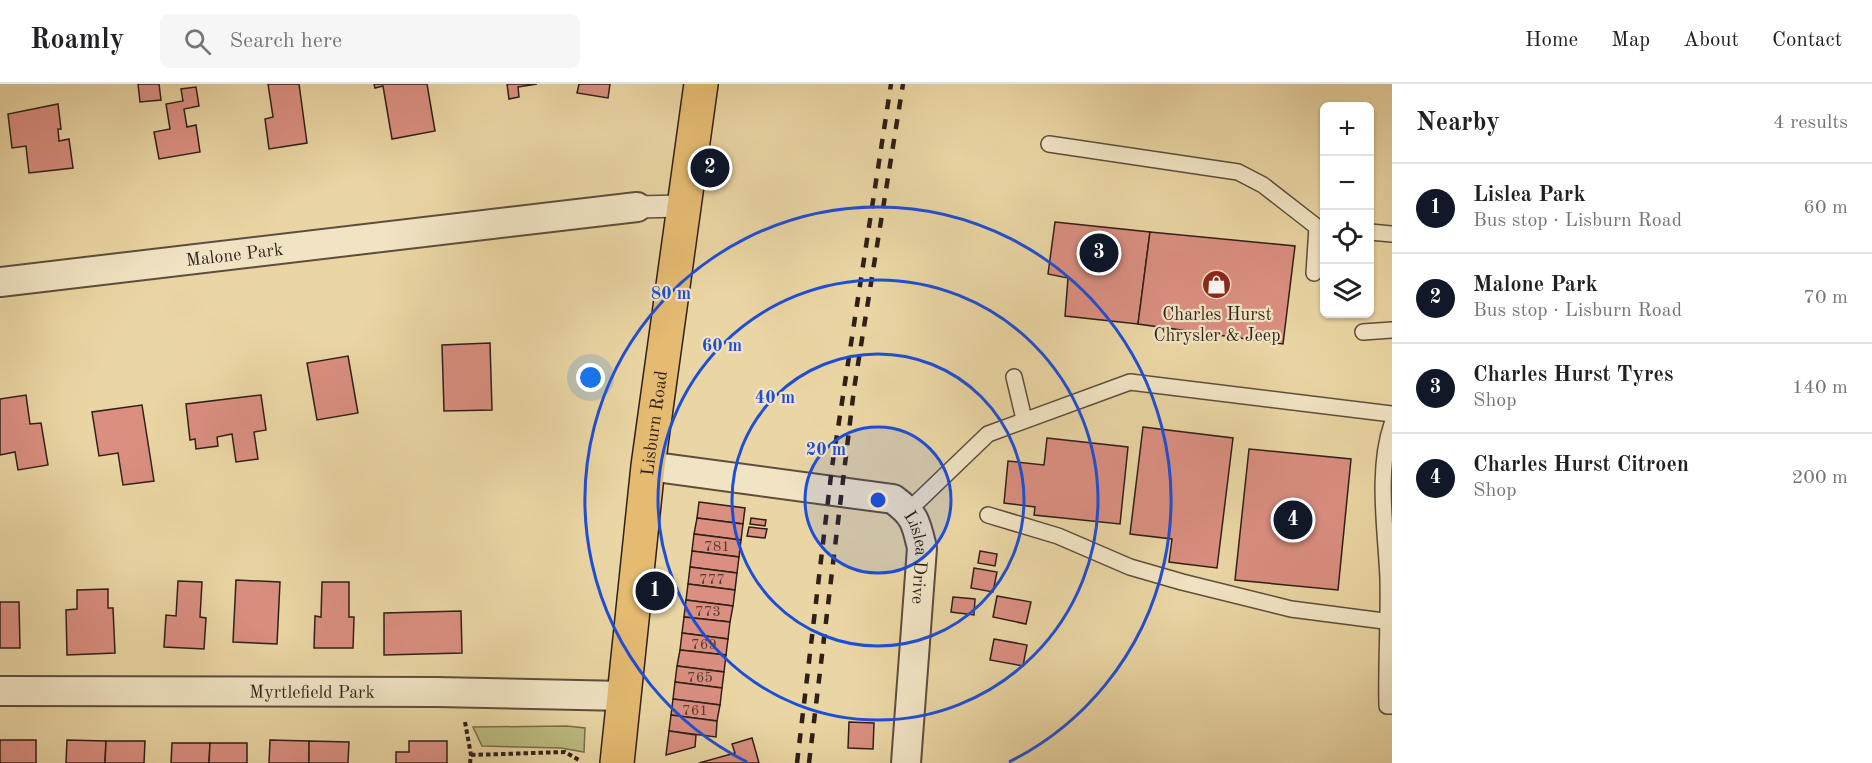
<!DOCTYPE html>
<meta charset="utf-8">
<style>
:root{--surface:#fff;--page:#f6f6f6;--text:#202124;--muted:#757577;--line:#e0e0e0;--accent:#111827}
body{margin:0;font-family:"Old Standard TT",serif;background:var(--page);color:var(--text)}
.controls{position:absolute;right:18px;top:18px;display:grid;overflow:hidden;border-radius:9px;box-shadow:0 2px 4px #0004}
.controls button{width:54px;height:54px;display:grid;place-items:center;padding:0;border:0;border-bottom:2px solid var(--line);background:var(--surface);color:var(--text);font:30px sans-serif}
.you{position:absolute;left:591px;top:294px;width:21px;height:21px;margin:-15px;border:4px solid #fff;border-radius:50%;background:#1a73e8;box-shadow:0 0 0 9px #1a73e833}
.badge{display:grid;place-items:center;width:39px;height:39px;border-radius:50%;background:var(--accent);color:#fff;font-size:20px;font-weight:700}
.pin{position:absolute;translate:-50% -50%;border:3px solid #fff;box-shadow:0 2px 6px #0006}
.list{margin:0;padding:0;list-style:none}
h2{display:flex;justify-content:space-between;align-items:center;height:78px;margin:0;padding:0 24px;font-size:26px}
h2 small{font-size:20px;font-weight:400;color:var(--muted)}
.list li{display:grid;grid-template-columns:39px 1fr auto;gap:18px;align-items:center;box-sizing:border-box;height:90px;padding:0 24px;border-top:2px solid var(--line)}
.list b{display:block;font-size:22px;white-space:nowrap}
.list p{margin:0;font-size:20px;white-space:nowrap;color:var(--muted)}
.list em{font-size:20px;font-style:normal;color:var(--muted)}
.icon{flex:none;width:33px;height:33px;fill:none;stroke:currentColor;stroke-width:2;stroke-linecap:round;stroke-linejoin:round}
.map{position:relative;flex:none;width:1392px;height:679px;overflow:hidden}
header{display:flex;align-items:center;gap:36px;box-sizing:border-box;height:84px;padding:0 30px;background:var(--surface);border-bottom:2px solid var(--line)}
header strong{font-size:28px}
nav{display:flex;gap:33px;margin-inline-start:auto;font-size:21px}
.search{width:420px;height:54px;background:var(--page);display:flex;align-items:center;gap:15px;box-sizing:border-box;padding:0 21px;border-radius:9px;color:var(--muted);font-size:22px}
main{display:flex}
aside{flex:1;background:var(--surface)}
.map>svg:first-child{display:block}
.green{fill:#bdbc81;stroke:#766e4d;stroke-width:1.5}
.building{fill:#db8f81;stroke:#2f1f19;stroke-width:1.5}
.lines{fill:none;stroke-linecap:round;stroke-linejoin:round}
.service-casing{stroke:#5e4d3c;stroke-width:18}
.pedestrian-casing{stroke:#5e4d3c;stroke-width:24}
.minor-casing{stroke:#5e4d3c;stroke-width:32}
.primary-casing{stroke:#2f1f19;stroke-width:36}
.path{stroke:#2f1f19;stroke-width:4;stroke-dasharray:4.5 3;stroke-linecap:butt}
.service{stroke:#f1e4c4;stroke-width:15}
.pedestrian{stroke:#f1e4c4;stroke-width:21}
.minor{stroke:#f1e4c4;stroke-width:28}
.primary{stroke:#e5bb72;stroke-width:33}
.rail{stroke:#2f1f19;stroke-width:4.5;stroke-dasharray:10 10;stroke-linecap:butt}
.ring{fill:none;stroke:#1d4ed8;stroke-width:3}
.labels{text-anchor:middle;stroke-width:4.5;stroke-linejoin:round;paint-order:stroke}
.number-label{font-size:15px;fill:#5a3b33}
.street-label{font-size:18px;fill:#2f1f19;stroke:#f1e4c4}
.poi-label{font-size:18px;fill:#2f1f19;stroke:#f1e4c4}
.centre{fill:#1d4ed8;stroke:#f1e4c4;stroke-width:3}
.ring-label{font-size:18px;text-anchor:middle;font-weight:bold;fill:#1d4ed8;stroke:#f1e4c4;stroke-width:4.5;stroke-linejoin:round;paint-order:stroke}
</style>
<header>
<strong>Roamly</strong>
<div class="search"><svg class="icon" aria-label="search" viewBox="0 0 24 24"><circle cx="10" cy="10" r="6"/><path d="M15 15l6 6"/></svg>Search here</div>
<nav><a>Home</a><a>Map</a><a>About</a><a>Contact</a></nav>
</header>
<main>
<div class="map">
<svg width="1392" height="679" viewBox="0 0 1392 679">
<rect width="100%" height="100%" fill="#ead6a4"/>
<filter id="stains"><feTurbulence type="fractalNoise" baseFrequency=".00333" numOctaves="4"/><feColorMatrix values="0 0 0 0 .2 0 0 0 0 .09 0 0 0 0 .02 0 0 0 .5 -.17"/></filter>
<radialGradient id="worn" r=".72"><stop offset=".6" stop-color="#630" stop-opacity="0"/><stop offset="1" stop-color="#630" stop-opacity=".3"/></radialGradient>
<path class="green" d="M567 642 585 644 584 668 561 664 482 662 473 643Z"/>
<g class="building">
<path d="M138 0H159L161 16 140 18Z"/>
<path d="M268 0H299L307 59 269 65 265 35 273 33Z"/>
<path d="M374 0H427L435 47 392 55 383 2 375 4Z"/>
<path d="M507 0H537L518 3 519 13 509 15Z"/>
<path d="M579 0H610L608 14 577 9Z"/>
<path d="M196 3 199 22 184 25 187 43 196 41 200 68 159 75 154 48 170 45 166 20 183 17 181 5Z"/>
<path d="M58 20 61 45H58L59 57 69 55 73 84 29 89 26 62 12 64 8 30Z"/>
<path d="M1055 138 1150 148 1138 240 1065 232 1068 194 1048 190Z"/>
<path d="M1150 148 1295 162 1283 260 1138 240Z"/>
<path d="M490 259 492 326 444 327 442 261Z"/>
<path d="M348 272 358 329 317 336 307 279Z"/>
<path d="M26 311 30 340 41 339 48 381 18 386 15 368 0 371V315Z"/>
<path d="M261 311 266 346 254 348 258 375 236 378 232 350 217 353 218 362 196 365 195 355 190 356 186 320Z"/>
<path d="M142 321 154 397 123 401 118 369 99 372 92 328Z"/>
<path d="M1143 343 1233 354 1217 484 1169 478 1172 455 1130 450Z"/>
<path d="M1047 354 1128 363 1120 440 1034 431 1035 423 1004 419 1008 377 1044 381Z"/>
<path d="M1249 365 1351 375 1338 506 1235 496Z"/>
<path d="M699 418 745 424 743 440 697 434Z"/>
<path d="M697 434 743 440 741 456 694 450Z"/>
<path d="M751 434 766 436 765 442 750 440Z"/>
<path d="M749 443 767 445 765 454 747 452Z"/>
<path d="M694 450 741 456 739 473 692 467Z"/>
<path d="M692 467 739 473 737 489 690 483Z"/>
<path d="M980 467 997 470 995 482 978 479Z"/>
<path d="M690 483 737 489 735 506 688 500Z"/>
<path d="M974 484 997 488 993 508 971 504Z"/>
<path d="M236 496 280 498 277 560 233 558Z"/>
<path d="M178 497 202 498 200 533 206 534 204 565 164 563 166 531 176 532Z"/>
<path d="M322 498H349V533H354L353 564H314L315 532 321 533Z"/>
<path d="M688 500 735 506 733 522 686 516Z"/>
<path d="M108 505V524H113L115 569 67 571 66 526 77 525V506Z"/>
<path d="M997 512 1031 518 1026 540 993 533Z"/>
<path d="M953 513 975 515 974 531 951 528Z"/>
<path d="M686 516 733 522 730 538 684 533Z"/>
<path d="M0 518H19L20 564H0Z"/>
<path d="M461 527 462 569 384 571V529Z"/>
<path d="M684 533 730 538 728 555 682 549Z"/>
<path d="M682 549 728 555 726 571 680 566Z"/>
<path d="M994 555 1027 561 1023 582 990 576Z"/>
<path d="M680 566 726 571 724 588 677 582Z"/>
<path d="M677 582 724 588 722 604 675 598Z"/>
<path d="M675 598 722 604 720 621 673 615Z"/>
<path d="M673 615 720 621 717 637 671 631Z"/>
<path d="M671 631 717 637 716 653 669 647Z"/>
<path d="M849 638 874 639 873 665 848 664Z"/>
<path d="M669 647 696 651 695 663 666 671Z"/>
<path d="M752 654 759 679H699L735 669 732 660Z"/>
<rect x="0" y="656" width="36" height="23"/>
<path d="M67 656 106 657 105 679H66Z"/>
<path d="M270 656 309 657V679H269Z"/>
<path d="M106 657H145L144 679H105Z"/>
<path d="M309 657 349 658 348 679H309Z"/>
<path d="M409 657H447V679H396V668H409Z"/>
<path d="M172 659H210L209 679H171Z"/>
<path d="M210 659H247V679H209Z"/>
</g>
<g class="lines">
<defs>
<g id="service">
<path d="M1049 60 1238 88 1263 101 1317 143 1324 144"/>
<path d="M1370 148 1392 150"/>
<path d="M1314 189 1317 143"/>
<path d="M1363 248 1392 246"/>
<path d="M1014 293 1024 335"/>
<path d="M1392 340C1376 386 1386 447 1388 494 1389 537 1386 580 1387 622H1392"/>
<path d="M909 426 988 350 1130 298 1392 330"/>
<path d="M988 431 1058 452 1130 483 1182 498 1291 525 1392 538"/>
</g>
<path id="pedestrian" d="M637 123 683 122"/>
<g id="minor">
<path id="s1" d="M0 198 637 123"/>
<path id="s2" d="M648 382 893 415C915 431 916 438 922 464L906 679"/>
<path id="s3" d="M0 607 437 608 625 612"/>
</g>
<g id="primary">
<path id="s4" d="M617 679 648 382 701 0"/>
</g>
</defs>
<use href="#service" class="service-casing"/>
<use href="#pedestrian" class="pedestrian-casing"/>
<use href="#minor" class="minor-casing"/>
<use href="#primary" class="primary-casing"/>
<g class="path">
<path d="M465 638 471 671 470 679"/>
<path d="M471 671 565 668 579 676"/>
</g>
<use href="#service" class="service"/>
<use href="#pedestrian" class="pedestrian"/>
<use href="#minor" class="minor"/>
<use href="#primary" class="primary"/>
<g class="rail">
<path d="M797 679 832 383 891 0"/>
<path d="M809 679 854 305 903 0"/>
</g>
</g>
<circle cx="878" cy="416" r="73" fill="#1d4ed8" fill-opacity=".12"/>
<g class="ring">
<circle cx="878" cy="416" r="73"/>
<circle cx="878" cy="416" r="146"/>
<circle cx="878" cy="416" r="220"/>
<path d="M747 678A293 293 0 1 1 1009 678"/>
</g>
<defs>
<symbol id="shop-disc" viewBox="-11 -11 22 22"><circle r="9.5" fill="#8f2418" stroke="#f1e4c4"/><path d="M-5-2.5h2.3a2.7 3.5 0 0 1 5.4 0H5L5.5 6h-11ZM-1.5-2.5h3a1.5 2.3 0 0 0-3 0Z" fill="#fff"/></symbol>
</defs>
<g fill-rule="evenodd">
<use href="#shop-disc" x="1200" y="184" width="33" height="33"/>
</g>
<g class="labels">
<g class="number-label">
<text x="717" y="467">781</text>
<text x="712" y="500">777</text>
<text x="708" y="532">773</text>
<text x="704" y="565">769</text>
<text x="700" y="598">765</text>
<text x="695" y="631">761</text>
</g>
<g class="street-label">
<text dy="6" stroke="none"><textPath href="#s1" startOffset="236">Malone Park</textPath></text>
<text dy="6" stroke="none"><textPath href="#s4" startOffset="342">Lisburn Road</textPath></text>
<text dy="6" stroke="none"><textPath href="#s2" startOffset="315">Lislea Drive</textPath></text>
<text dy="6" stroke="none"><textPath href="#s3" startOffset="312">Myrtlefield Park</textPath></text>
</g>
<g class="poi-label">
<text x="1217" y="236">Charles Hurst<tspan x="1217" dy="21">Chrysler &amp; Jeep</tspan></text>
</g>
</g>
<circle cx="878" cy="416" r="9" class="centre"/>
<g class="ring-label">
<text x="671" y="215">80 m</text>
<text x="722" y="267">60 m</text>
<text x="775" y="319">40 m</text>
<text x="826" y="371">20 m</text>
</g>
<rect width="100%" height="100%" filter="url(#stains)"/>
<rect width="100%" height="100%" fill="url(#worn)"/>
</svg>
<div class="controls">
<button>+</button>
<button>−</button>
<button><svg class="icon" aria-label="locate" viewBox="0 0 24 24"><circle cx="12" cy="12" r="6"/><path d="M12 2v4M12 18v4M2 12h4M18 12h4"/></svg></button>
<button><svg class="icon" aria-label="layers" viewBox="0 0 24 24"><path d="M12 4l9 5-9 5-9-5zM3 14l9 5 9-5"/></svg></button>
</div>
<div class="you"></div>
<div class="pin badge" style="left:655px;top:507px">1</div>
<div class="pin badge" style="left:710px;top:84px">2</div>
<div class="pin badge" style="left:1099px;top:169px">3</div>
<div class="pin badge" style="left:1293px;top:436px">4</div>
</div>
<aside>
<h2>Nearby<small>4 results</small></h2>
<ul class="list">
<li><span class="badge">1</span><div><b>Lislea Park</b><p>Bus stop · Lisburn Road</p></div><em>60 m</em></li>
<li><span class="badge">2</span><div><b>Malone Park</b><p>Bus stop · Lisburn Road</p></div><em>70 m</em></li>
<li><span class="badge">3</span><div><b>Charles Hurst Tyres</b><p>Shop</p></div><em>140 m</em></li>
<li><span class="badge">4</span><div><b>Charles Hurst Citroen</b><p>Shop</p></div><em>200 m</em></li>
</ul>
</aside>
</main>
